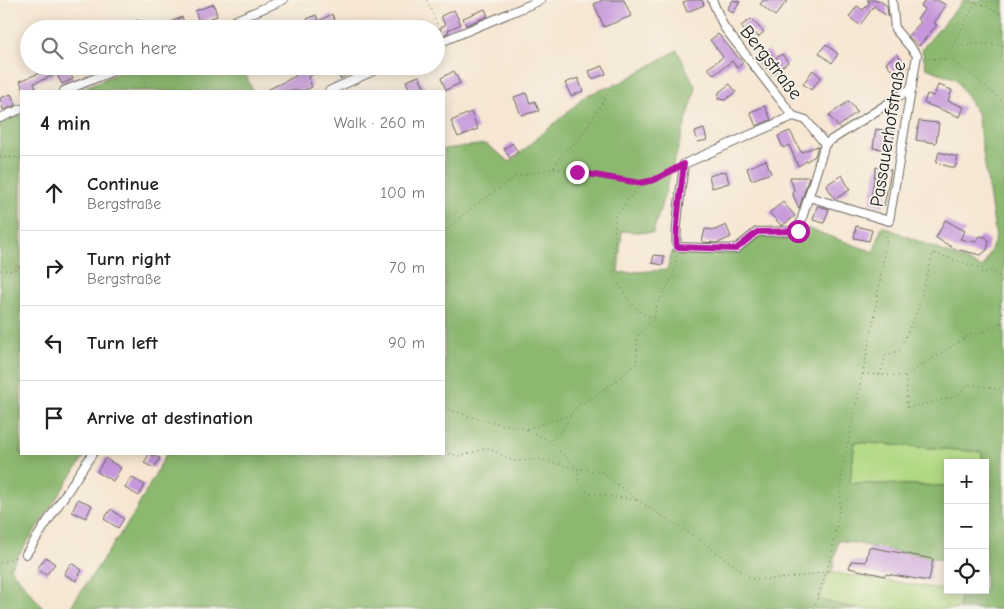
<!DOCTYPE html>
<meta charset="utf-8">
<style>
:root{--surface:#fff;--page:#f2f2f2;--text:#222;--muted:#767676;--line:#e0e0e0}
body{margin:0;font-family:"Comic Neue",sans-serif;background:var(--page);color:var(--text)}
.controls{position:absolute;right:15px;bottom:15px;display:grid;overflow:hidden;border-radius:0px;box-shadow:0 2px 12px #0003}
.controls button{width:45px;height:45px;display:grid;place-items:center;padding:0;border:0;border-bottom:1px solid var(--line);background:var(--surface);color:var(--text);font:25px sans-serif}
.stop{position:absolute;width:15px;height:15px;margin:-11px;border:4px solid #b5179e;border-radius:50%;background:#fff}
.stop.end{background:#b5179e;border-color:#fff;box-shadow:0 1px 5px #0008}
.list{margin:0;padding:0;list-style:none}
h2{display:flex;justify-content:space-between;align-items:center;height:65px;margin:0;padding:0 20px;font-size:21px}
h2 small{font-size:16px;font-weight:400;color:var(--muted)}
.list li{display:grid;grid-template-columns:32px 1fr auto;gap:15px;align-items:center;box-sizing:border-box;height:75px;padding:0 20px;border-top:1px solid var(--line)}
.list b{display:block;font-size:19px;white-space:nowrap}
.list p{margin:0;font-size:16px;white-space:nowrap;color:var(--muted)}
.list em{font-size:16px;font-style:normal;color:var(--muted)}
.icon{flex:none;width:28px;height:28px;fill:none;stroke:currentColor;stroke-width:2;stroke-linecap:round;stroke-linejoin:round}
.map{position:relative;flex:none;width:1004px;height:609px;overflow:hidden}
.search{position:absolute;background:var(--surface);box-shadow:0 2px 12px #0003;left:20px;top:20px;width:425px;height:55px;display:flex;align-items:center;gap:12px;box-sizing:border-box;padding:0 18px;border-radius:28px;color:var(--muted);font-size:19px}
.panel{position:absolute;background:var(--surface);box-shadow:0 2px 12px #0003;left:20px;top:90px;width:425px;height:365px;border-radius:0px}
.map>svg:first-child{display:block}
.green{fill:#b1d882;stroke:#667a4f}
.forest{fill:#8cb870;stroke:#546a46}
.building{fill:#c596db}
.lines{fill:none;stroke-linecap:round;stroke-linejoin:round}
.street-casing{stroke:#68635c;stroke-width:10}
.path{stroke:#68635c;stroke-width:1;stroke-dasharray:1 4;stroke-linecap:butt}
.street{stroke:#fff;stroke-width:8}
.route{stroke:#b5179e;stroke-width:6}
.labels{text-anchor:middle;stroke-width:4;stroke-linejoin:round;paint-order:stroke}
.street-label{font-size:19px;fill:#1c1c1c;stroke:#f7f3e8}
</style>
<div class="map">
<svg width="1004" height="609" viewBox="0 0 1004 609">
<rect width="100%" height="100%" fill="#f7f3e8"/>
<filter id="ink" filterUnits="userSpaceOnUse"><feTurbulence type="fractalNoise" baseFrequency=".02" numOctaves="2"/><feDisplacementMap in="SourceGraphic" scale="10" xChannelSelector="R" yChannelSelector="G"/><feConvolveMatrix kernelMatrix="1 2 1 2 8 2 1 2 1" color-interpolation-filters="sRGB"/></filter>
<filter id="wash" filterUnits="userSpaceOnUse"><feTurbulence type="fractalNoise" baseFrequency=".0096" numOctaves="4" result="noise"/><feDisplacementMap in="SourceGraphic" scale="20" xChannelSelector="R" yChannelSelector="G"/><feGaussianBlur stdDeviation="1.12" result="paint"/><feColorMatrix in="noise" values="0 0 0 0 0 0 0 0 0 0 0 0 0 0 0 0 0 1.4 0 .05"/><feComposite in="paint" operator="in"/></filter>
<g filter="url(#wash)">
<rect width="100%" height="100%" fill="#f6e6d2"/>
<g class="green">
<path d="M855 442 982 452V463H948V486L850 483Z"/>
<path d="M828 572 948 590H961L959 609H859L819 600Z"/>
</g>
<g class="forest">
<path d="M964 0H1004V609H959L961 590H985V463H982V452L855 442 850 483 948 486V561L838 540 832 573H828L820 600 859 609H69L134 514 166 454H444V149L486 144 510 162 587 95 622 82 677 50 696 88 653 233 622 231 618 273 667 270 672 252 734 254 759 236 800 237 806 228 874 252 882 226 983 268 996 238 977 113 956 79 926 68 922 49Z"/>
<path d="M135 66H242L253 91H76Z"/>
<path d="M21 114V454H86L10 568 44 609H0V123Z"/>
</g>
<g id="blocks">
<g class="building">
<path d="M603 0H624L631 16 604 27 594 4Z"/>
<path d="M689 0H702L704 5 687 12 683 2Z"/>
<path d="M733 0 740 2 733 13 727 9Z"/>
<path d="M764 0H788L775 16 760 4Z"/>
<path d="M867 0H879L887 6 888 17 874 6 860 25 849 17 857 6 863 10 870 2Z"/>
<path d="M925 0H937L946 5 934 23 937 25 919 46 908 36 921 22 917 19 925 9 921 6Z"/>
<path d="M214 4 217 16 199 22 195 11Z"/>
<path d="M485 9 488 16 466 25 463 18Z"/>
<path d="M454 10 461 24 448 30 449 32 443 35 440 28 445 25 441 16Z"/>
<path d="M332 14 338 29H312L307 19 316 15 319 21Z"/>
<path d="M182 17 187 29H155Z"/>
<path d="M751 19 764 32 758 37 754 31 748 36 741 26Z"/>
<path d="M138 20 142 29H117Z"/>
<path d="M718 34 743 63 737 68 732 61 714 75 708 68 723 57 710 40Z"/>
<path d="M826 44 838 54 832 63 819 53Z"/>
<path d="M768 50 775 59 782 54 788 62 772 75 758 58Z"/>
<path d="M897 54 907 66 896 75 886 63Z"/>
<path d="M40 66H51L55 75 34 83 36 88 24 91 20 81 42 72Z"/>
<path d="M292 66H330L308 77 312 87 303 91H265L296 76Z"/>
<path d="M344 66H362L340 79 337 73 345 69Z"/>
<path d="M603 66 606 74 592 79 589 71Z"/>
<path d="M67 67 73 79 62 84 56 72Z"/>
<path d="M813 70 821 77 811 90 803 84Z"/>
<path d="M454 71 460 83 446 90 441 78Z"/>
<path d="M419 76 426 91H410L406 81Z"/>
<path d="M578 78 583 91 571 96 565 83Z"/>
<path d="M730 84 736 92 725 100 718 99 719 92Z"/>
<path d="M938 85 952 90 948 101 964 107 960 117 924 103 927 94 934 96Z"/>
<path d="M526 93 530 103 535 101 539 111 521 115 514 97Z"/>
<path d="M11 94 16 105 3 110 0 98Z"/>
<path d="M849 101 857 112 838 127 829 115Z"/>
<path d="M765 106 771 120 756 126 750 112Z"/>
<path d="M471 112 478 129 458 137 451 121Z"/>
<path d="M919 121 939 123 936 143 916 140Z"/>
<path d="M704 129 707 140 698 142 695 132Z"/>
<path d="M876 129 894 132 892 150 873 148Z"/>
<path d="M790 131 801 152 818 146 815 156 798 166 789 145 783 148 778 136Z"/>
<path d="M512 143 518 152 510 158 504 149Z"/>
<path d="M939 152 958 157 955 168 936 163Z"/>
<path d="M766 160 771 173 751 180 747 168Z"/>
<path d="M876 167 891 170 884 206 870 203Z"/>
<path d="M726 171 729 183 712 188 709 176Z"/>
<path d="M842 175 850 190 835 199 826 185Z"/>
<path d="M790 177H809L799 209 792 192 794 190Z"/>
<path d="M783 202 795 216 782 226 769 213Z"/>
<path d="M817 206 829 209 824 223 813 220Z"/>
<path d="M945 220 965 231 960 239 975 242 980 236 986 237 989 241 987 250 981 255 955 249 936 238Z"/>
<path d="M726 225 731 237 718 243 702 242 705 229 715 230Z"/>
<path d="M856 226 872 230 869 241 854 238Z"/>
<path d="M654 255 664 256 663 265 652 263Z"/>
<path d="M149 454 160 458 154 468 144 463Z"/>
<path d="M105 458 121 468 113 481 97 472Z"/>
<path d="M131 477 145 485 139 496 125 488Z"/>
<path d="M78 499 92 505 86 518 72 512Z"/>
<path d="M111 509 124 519 118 528 104 519Z"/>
<path d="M869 547 933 559 929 581 886 574 885 576 849 568 851 561 866 562Z"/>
<path d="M46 557 55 564 46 575 37 569Z"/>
<path d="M71 563 82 570 76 581 64 574Z"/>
</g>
</g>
</g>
<g filter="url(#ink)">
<use href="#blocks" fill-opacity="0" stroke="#68635c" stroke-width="1"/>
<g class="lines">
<defs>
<g id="street">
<path d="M712 0 724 27 793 116 684 164C682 181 674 235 677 247L736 249 757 232 798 231 825 144 912 88"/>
<path d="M215 29 283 0"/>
<path d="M436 44 541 0"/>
<path d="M64 91 125 66"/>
<path d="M329 91 384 66"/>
<path d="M793 116 806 120 825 144"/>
<path d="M0 118 21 109"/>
<path d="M809 197 889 221 917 55 895 29 892 0"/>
<path d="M26 554 92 454"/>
</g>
</defs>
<use href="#street" class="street-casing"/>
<g class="path">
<path d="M427 0 441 34"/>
<path d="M977 4 985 5 1001 14"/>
<path d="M952 47 977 0"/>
<path d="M924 58 950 60 973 76 1004 103"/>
<path d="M943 59 952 48 975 44 1004 45"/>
<path d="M145 66V91"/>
<path d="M0 157 21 158"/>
<path d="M554 167 562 154 580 138 611 89"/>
<path d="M640 184 615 217 613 275 627 298 640 312 654 318"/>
<path d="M444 232 472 207 516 177 554 168 640 183 654 180 674 169"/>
<path d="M0 270 13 271 21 265"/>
<path d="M1001 323 1004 304"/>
<path d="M863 374 905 376 971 334 983 332 1004 321"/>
<path d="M880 375 886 355 899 351 918 309 933 253 983 269 981 273 994 271 1004 283"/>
<path d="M905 377C909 388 904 397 908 408L958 396 968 384 997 389 1004 387"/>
<path d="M444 408 478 419 526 429 550 441 578 469 602 472 637 500 699 539 752 579H781L828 572"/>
<path d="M527 429 571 415"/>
<path d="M551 440 563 429 576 407 612 384 637 363V337L654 318 657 304 674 275 676 255"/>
<path d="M444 453 460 456 488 448 514 461 539 459 578 469V482L588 493 637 500"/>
<path d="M0 563 18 556"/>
<path d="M814 609 832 553 840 504 842 471 874 319 888 229"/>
</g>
<use href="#street" class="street"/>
</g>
</g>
<g class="lines" filter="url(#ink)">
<path class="route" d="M577 172 640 183 654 180 684 164C682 181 674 235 677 247L736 249 757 232 798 231"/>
</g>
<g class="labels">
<g class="street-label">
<text transform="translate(772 62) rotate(52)" y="7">Bergstraße</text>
<text transform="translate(887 134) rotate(-81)" y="7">Passauerhofstraße</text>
</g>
</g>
</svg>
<div class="controls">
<button>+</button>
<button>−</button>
<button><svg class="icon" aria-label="locate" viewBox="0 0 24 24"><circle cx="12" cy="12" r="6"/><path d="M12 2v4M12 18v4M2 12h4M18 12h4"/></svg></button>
</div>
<div class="stop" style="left:798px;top:231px"></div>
<div class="stop end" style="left:577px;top:172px"></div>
<div class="search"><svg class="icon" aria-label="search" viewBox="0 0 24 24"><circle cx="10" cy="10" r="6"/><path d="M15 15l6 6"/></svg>Search here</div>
<section class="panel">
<h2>4 min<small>Walk · 260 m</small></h2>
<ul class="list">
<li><svg class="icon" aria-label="ahead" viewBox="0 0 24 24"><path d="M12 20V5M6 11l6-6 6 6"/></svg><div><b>Continue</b><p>Bergstraße</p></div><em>100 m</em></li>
<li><svg class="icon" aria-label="right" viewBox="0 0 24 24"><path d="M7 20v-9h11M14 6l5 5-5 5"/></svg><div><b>Turn right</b><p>Bergstraße</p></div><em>70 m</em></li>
<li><svg class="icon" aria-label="left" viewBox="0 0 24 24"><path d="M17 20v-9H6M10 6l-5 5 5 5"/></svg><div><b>Turn left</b></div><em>90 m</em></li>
<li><svg class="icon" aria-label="arrive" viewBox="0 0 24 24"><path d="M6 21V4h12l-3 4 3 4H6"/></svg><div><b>Arrive at destination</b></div></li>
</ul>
</section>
</div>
